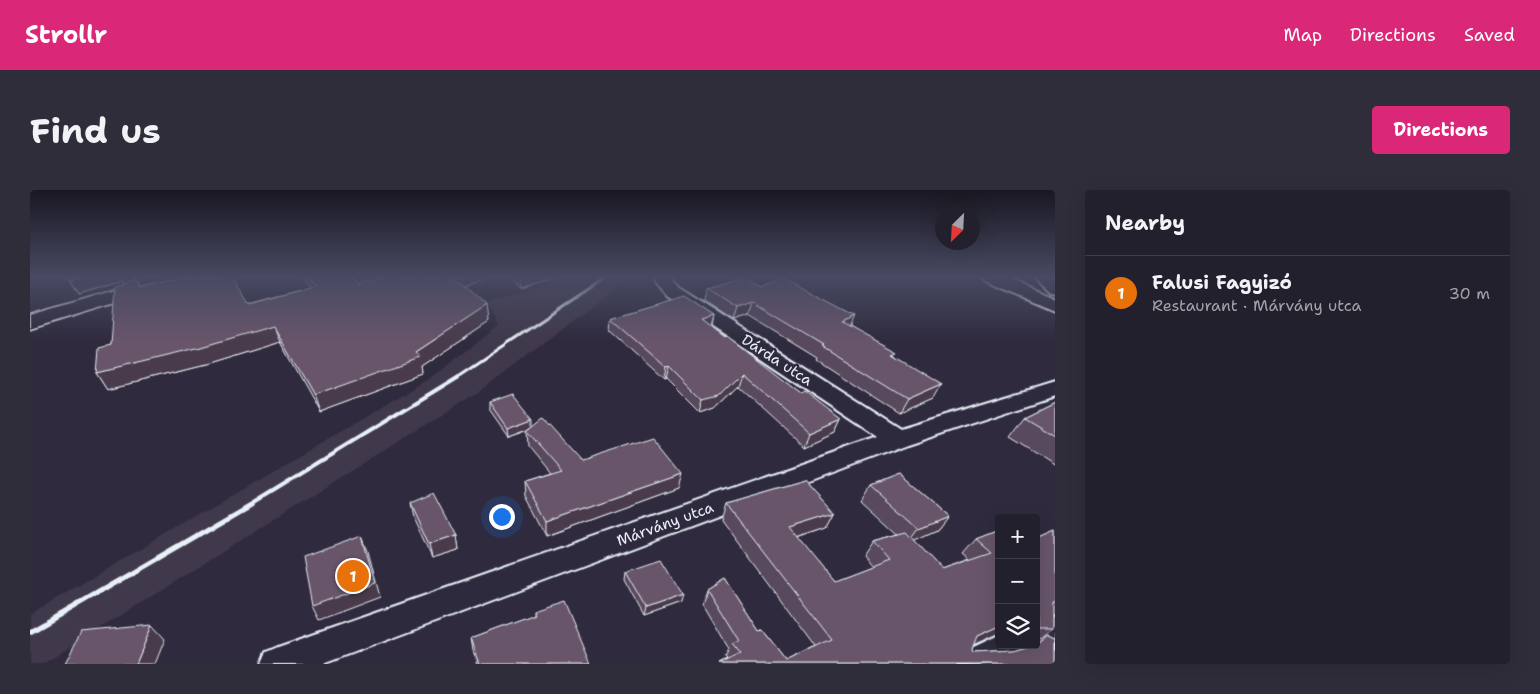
<!DOCTYPE html>
<meta charset="utf-8">
<style>
:root{--surface:#23202e;--page:#2f2d3a;--text:#f1f3f6;--muted:#a3a3aa;--line:#403e4a;--accent:#db2777}
body{margin:0;font-family:"Shantell Sans",sans-serif;background:var(--page);color:var(--text)}
.controls{position:absolute;right:15px;bottom:15px;display:grid;overflow:hidden;border-radius:5px;box-shadow:0 5px 20px #0002}
.controls button{width:45px;height:45px;display:grid;place-items:center;padding:0;border:0;border-bottom:1px solid var(--line);background:var(--surface);color:var(--text);font:25px sans-serif}
.compass{position:absolute;left:905px;top:15px;width:45px;height:45px;border-radius:50%;background:var(--surface);box-shadow:0 5px 20px #0002;rotate:204deg}
.you{position:absolute;left:471px;top:326px;width:18px;height:18px;margin:-12px;border:4px solid #fff;border-radius:50%;background:#1a73e8;box-shadow:0 0 0 8px #1a73e833}
.badge{display:grid;place-items:center;width:32px;height:32px;border-radius:50%;background:var(--accent);color:#fff;font-size:16px;font-weight:700}
.pin{position:absolute;translate:-50% -50%;border:2px solid #fff;box-shadow:0 1px 5px #0006}
.list{margin:0;padding:0;list-style:none}
h2{display:flex;justify-content:space-between;align-items:center;height:65px;margin:0;padding:0 20px;font-size:21px}
h2 small{font-size:16px;font-weight:400;color:var(--muted)}
.list li{display:grid;grid-template-columns:32px 1fr auto;gap:15px;align-items:center;box-sizing:border-box;height:75px;padding:0 20px;border-top:1px solid var(--line)}
.list b{display:block;font-size:19px;white-space:nowrap}
.list p{margin:0;font-size:16px;white-space:nowrap;color:var(--muted)}
.list em{font-size:16px;font-style:normal;color:var(--muted)}
.icon{flex:none;width:28px;height:28px;fill:none;stroke:currentColor;stroke-width:2;stroke-linecap:round;stroke-linejoin:round}
.map{position:relative;flex:none;width:1025px;height:474px;overflow:hidden;border-radius:5px}
header{display:flex;align-items:center;gap:30px;box-sizing:border-box;height:70px;padding:0 25px;background:var(--accent);color:#fff}
header strong{font-size:24px}
nav{display:flex;gap:28px;margin-inline-start:auto;font-size:18px}
.intro{display:flex;align-items:center;justify-content:space-between;box-sizing:border-box;height:120px;padding:0 30px}
h1{margin:0;font-size:35px}
.button{padding:12px 22px;border-radius:5px;background:var(--accent);color:#fff;font-size:18px;font-weight:700}
main{display:flex;gap:30px;padding:0 30px}
aside{flex:1;background:var(--surface);border-radius:5px;box-shadow:0 5px 20px #0002}
.map>svg:first-child{display:block}
.built{fill:#40374b}
.lines{fill:none;stroke-linecap:round;stroke-linejoin:round}
.minor-casing{stroke:#e8f1f8;stroke-width:4}
.primary-casing{stroke:#e8f1f8;stroke-width:3}
.minor{fill:#2f2a3d;fill-rule:evenodd}
.primary{fill:#2f2a3d;fill-rule:evenodd}
.rail-far2{stroke:#e8f1f8;stroke-width:3}
.rail-far1{stroke:#e8f1f8;stroke-width:4}
.rail{stroke:#e8f1f8;stroke-width:5}
.wall{fill:#59485c;stroke:#e8f1f8}
.shaded-wall{fill:#493b4b;stroke:#e8f1f8}
.building{fill:#68546b;stroke:#e8f1f8}
.labels{text-anchor:middle;stroke-width:5;stroke-linejoin:round;paint-order:stroke}
.street-label{font-size:15px;fill:#e8f1f8;stroke:#2f2a3d}
</style>
<header>
<strong>Strollr</strong>
<nav><a>Map</a><a>Directions</a><a>Saved</a></nav>
</header>
<div class="intro"><h1>Find us</h1><a class="button">Directions</a></div>
<main>
<div class="map">
<svg width="1025" height="474" viewBox="0 0 1025 474">
<rect width="100%" height="100%" fill="#2f2a3d"/>
<filter id="ink" filterUnits="userSpaceOnUse"><feTurbulence type="fractalNoise" baseFrequency=".02" numOctaves="2"/><feDisplacementMap in="SourceGraphic" scale="10" xChannelSelector="R" yChannelSelector="G"/><feConvolveMatrix kernelMatrix="1 2 1 2 8 2 1 2 1" color-interpolation-filters="sRGB"/></filter>
<g filter="url(#ink)">
<path class="built" d="M543 86H603L449 202 13 474H0V424L399 189 469 136 457 114Z"/>
<g class="lines">
<defs>
<g id="minor">
<path d="M103 86H119L126 96 123 100 117 101 111 100Z"/>
<path d="M625 86H641L642 91 649 98 871 239 1025 192V206L877 255 293 474H231L236 462 248 457 848 247 637 106 625 92Z"/>
<path d="M952 86H974L1025 108V120L954 90Z"/>
<path d="M1003 86H1021L1025 89V102L1019 101Z"/>
<path d="M1025 427V459L1006 460 999 457C988 474 951 474 928 474L933 462 969 445V455H1006V428Z"/>
</g>
<path id="primary" d="M134 86H164L161 90 0 139V125Z"/>
</defs>
<use href="#minor" class="minor-casing"/>
<use href="#primary" class="primary-casing"/>
<use href="#minor" class="minor"/>
<use href="#primary" class="primary"/>
<path class="rail-far2" d="M427 187 578 86"/>
<path class="rail-far1" d="M220 314 429 186"/>
<path class="rail" d="M0 442 222 313"/>
</g>
<g class="wall">
<path d="M38 86H102L104 91 110 98 219 115 280 98 271 86H321L328 94 453 89 436 95 459 132 392 177 393 184 289 222 250 152 179 174 78 199 67 182 81 155 93 94 92 91 49 104Z"/>
<path d="M476 86H533L491 99Z"/>
<path d="M732 97 820 136 865 165 903 208 869 223 786 169 787 167 720 126 704 131 674 111 676 98Z"/>
<path d="M684 126 682 138 771 203 811 229 805 242 774 256 708 196 685 218 670 223 636 189 634 190 579 140 580 128Z"/>
<path d="M460 212 503 237 551 270 649 298 517 346 496 306 495 291 520 283 498 256 497 241 502 238 479 246 460 219Z"/>
<path d="M1025 212V275L980 247 995 227Z"/>
<path d="M869 284 918 326 907 340 884 350 912 380 940 370 933 364 946 349 969 340V444L944 455 942 459 943 462 985 460 1002 455H1006V454L1017 445 1025 448V474H689L697 470 695 468 699 460 672 414 677 399 695 388 729 441 732 440 756 471 786 457 691 329 696 313 775 290 805 323 797 338 768 348 804 391 841 377 832 366 842 351 869 344 832 310 841 295Z"/>
<path d="M380 313 426 345 428 360 402 368 383 327Z"/>
<path d="M1025 341V424L1022 425V439L1006 451V348L1007 349Z"/>
<path d="M595 381 651 413 614 426 594 389Z"/>
<path d="M503 420 561 474H448L443 461 441 448 503 425Z"/>
</g>
<g class="shaded-wall">
<path d="M58 86H102L105 93 94 96 92 91 49 104 41 90Z"/>
<path d="M424 86H452L453 89 425 99Z"/>
<path d="M491 86H533L491 99Z"/>
<path d="M724 113 720 126 704 131 708 118Z"/>
<path d="M457 115 459 132 392 177 393 184 289 222 283 205 386 162Z"/>
<path d="M684 126 681 138 671 130Z"/>
<path d="M824 126 818 140 812 132Z"/>
<path d="M243 136 250 152 179 174 78 199 67 182Z"/>
<path d="M639 176 636 189 634 190 636 177Z"/>
<path d="M712 183 708 196 685 218 670 223 673 210Z"/>
<path d="M911 194 903 208 869 223 877 209Z"/>
<path d="M503 229V237L479 246 478 238Z"/>
<path d="M811 229 805 242 774 256 779 243Z"/>
<path d="M653 284 649 298 517 346V331Z"/>
<path d="M805 323 797 338 752 353 760 337Z"/>
<path d="M918 326 907 340 878 353 889 338Z"/>
<path d="M426 345 428 360 402 368 399 354Z"/>
<path d="M332 346 338 361 350 407 289 430 282 416Z"/>
<path d="M653 405 651 413 614 426 616 418Z"/>
<path d="M122 435 135 449 125 474H106Z"/>
<path d="M969 436V443L932 460 947 446Z"/>
</g>
<g class="building">
<path d="M38 86H58L41 90Z"/>
<path d="M159 86H202L219 115 286 97 277 86H321L328 94 358 86H426L457 115 386 162 390 167 283 205 243 136 171 157 67 182 69 158 81 155 85 97 106 90 110 98Z"/>
<path d="M717 87 732 97 754 89 824 126 812 132 867 162 862 164 911 194 877 209 792 156 794 155 724 113 708 118 676 98Z"/>
<path d="M654 106 684 126 671 130 695 148 697 146 771 203 774 201 811 229 779 243 712 183 689 206 673 210 639 176 636 177 580 128Z"/>
<path d="M483 204 503 229 478 238 460 212Z"/>
<path d="M1025 212V245L995 227Z"/>
<path d="M513 228 551 270 623 247 653 284 517 331 495 291 531 280 497 241Z"/>
<path d="M869 284 918 326 889 338 841 295Z"/>
<path d="M775 290 805 323 760 337 804 391 859 370 842 351 877 342 912 380 962 363 946 349 969 340V436L947 446 942 459 943 462 985 460 1002 455H1006V454L1017 445 1025 448V474H689L710 464 702 454 709 451 677 399 695 388 729 441 732 440 756 471 802 450 696 313Z"/>
<path d="M404 303 426 345 399 354 380 313Z"/>
<path d="M1025 341V412H1022V439H1006V348L1007 349Z"/>
<path d="M332 346 345 393 282 416 273 367Z"/>
<path d="M631 369 653 405 616 418 595 381Z"/>
<path d="M534 410 561 474H450L441 448 505 424 503 420Z"/>
<path d="M122 435 106 474H35L51 442Z"/>
</g>
</g>
<linearGradient id="sky" x2="0" y2="1"><stop stop-color="#1a1722"/><stop offset="0.57" stop-color="#474a62"/><stop offset="1" stop-color="#474a62" stop-opacity="0"/></linearGradient>
<rect width="1025" height="152" fill="url(#sky)"/>
<g class="labels">
<g class="street-label">
<text transform="translate(747 170) rotate(33)" y="5">Dárda utca</text>
<text transform="translate(635 334) rotate(-20)" y="5">Márvány utca</text>
</g>
</g>
</svg>
<div class="controls">
<button>+</button>
<button>−</button>
<button><svg class="icon" aria-label="layers" viewBox="0 0 24 24"><path d="M12 4l9 5-9 5-9-5zM3 14l9 5 9-5"/></svg></button>
</div>
<svg class="compass" viewBox="-18 -18 36 36"><path d="M0-13l5 13h-10z" fill="#e53935"/><path d="M0 13l5-13h-10z" fill="#a3a3aa"/></svg>
<div class="you"></div>
<div class="pin badge" style="left:323px;top:386px;background:#e8710a">1</div>
</div>
<aside>
<h2>Nearby<small></small></h2>
<ul class="list">
<li><span class="badge" style="background:#e8710a">1</span><div><b>Falusi Fagyizó</b><p>Restaurant · Márvány utca</p></div><em>30 m</em></li>
</ul>
</aside>
</main>
